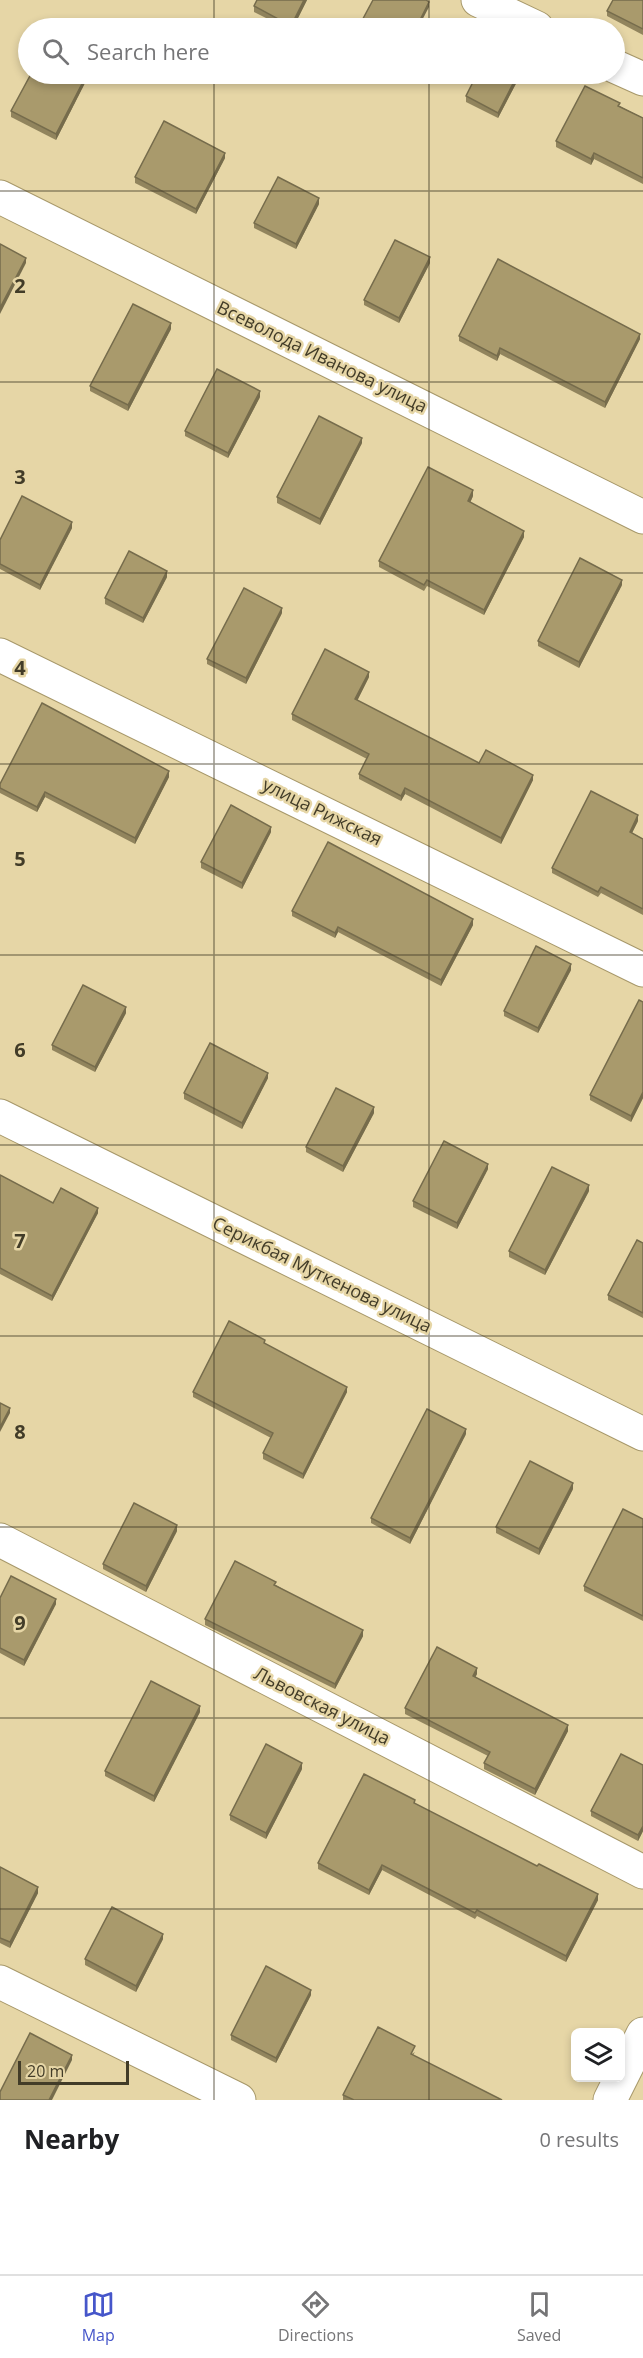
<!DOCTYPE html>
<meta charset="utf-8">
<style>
:root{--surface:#fff;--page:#f6f6f6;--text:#202124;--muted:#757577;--line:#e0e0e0;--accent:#4656ca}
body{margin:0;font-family:"Open Sans",sans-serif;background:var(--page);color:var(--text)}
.controls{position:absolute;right:18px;bottom:18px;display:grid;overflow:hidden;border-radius:9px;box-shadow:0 3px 9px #0003}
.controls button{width:54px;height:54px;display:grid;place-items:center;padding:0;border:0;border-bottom:2px solid var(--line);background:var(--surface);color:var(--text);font:30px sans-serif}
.scale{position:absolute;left:18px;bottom:15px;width:111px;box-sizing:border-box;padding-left:6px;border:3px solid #423c28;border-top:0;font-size:16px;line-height:21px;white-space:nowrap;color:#423c28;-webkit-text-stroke:4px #e6d6a6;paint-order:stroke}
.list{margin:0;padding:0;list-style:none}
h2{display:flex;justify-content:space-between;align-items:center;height:78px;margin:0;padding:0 24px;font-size:26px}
h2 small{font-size:20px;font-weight:400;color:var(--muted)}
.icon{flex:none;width:33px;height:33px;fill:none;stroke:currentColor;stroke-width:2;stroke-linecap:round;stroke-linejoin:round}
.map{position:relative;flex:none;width:643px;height:2100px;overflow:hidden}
.search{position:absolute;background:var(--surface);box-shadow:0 3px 9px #0003;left:18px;right:18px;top:18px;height:66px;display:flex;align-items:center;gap:15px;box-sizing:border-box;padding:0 21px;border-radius:33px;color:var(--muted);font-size:22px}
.sheet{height:174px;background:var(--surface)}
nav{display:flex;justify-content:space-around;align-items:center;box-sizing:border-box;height:84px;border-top:2px solid var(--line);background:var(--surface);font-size:16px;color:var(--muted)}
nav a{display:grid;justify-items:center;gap:3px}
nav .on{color:var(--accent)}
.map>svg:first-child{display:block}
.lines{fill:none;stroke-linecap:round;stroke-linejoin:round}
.minor-casing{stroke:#a7986a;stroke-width:35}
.secondary-casing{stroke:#a7986a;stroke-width:35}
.minor{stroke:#fff;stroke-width:33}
.secondary{stroke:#fff;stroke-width:33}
.wall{fill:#91845d}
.shaded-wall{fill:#766c4c}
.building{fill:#a99a6c;stroke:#766c4c;stroke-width:1.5}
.grid{fill:none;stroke:#423c28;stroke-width:1.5;stroke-opacity:0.55}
.labels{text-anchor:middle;stroke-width:5;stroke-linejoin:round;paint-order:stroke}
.street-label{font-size:18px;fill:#423c28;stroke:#e6d6a6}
.grid-label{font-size:20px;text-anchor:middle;font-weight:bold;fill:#423c28;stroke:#e6d6a6;stroke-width:5;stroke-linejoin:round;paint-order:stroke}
</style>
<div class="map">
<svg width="643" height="2100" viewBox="0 0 643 2100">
<rect width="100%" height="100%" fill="#e6d6a6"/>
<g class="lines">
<defs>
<g id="minor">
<path d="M478 0 537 28"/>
<path d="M614 66 643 79"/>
<path d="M0 197 643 517"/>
<path d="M0 655 643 970"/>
<path d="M0 1116 643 1434"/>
<path d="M0 1540 643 1872"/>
<path d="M0 1982 239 2100"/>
</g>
<path id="secondary" d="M610 2100 643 2034"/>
</defs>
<use href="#minor" class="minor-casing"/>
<use href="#secondary" class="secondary-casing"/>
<use href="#minor" class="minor"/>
<use href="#secondary" class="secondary"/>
</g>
<g class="wall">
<path d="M257 0H307L293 28H286L254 12V6Z"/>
<path d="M643 0V35L607 16V11Z"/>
<path d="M88 74V77L56 140 11 117V111Z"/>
<path d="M477 74H521L498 118 466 102V96Z"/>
<path d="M620 106 643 118V184L594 159 591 165 556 147V141Z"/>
<path d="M225 158 196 214 135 183V177Z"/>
<path d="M319 204 296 249 254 228V223Z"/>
<path d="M430 263 399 323 364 305V300Z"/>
<path d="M171 329 128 411 90 391V386Z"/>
<path d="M459 336 640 339 605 408 500 354 497 361 459 341Z"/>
<path d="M260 397 228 458 185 436V431Z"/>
<path d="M362 443 320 525 277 503V497Z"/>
<path d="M473 496 470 503 524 537 484 615 427 586 424 591 379 567V561Z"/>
<path d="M72 528 40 590 0 569V540Z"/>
<path d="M167 577 143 623 105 604V598Z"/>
<path d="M622 585 579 668 538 646V641Z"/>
<path d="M282 613 246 684 207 664V659Z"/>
<path d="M369 677 357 701 479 763 533 780 501 844 405 794 401 801 359 779V774L367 759 292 720V714Z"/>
<path d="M169 777 135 844 45 797 37 812 0 793V784Z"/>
<path d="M638 821 632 833 643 839V915L601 893 598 897 552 873V868Z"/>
<path d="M271 832 242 889 201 868V862Z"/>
<path d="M292 911 473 925 441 986 338 932 335 938 292 916Z"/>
<path d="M571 970 538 1033 504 1016V1011Z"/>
<path d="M643 1002V1098L631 1122 590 1100V1095Z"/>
<path d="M126 1013 95 1072 52 1050V1045Z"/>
<path d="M268 1078 242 1129 184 1099V1093Z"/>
<path d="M374 1113 343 1172 306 1152V1147Z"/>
<path d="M488 1169 457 1229 413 1207V1201Z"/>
<path d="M0 1175 53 1203 98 1213 52 1301 0 1274Z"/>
<path d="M589 1191 545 1275 509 1257V1251Z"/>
<path d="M643 1243V1318L608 1300V1295Z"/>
<path d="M265 1344 347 1392 303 1479 263 1459V1453L271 1438 193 1397V1392Z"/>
<path d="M466 1434 410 1544 371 1523V1518Z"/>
<path d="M573 1489 539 1555 496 1533V1527Z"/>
<path d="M643 1519V1621L584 1591V1586Z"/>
<path d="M177 1531 146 1592 103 1569V1564Z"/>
<path d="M276 1585 363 1636 335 1689 205 1625V1619Z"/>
<path d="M0 1598 56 1604 24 1666 0 1653Z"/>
<path d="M477 1674 475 1677 568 1731 535 1795 484 1769V1763L488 1756 405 1714V1708Z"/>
<path d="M200 1712 154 1802 105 1776V1771Z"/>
<path d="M643 1765V1831L638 1841 591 1816V1811Z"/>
<path d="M302 1769 266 1839 230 1820V1815Z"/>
<path d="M415 1804 598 1900 566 1962 477 1916 475 1919 382 1870 369 1895 318 1869V1863Z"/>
<path d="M0 1867 38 1893 10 1948 0 1943Z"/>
<path d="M163 1939 136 1992 85 1965V1959Z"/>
<path d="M311 1995 276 2063 231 2040V2035Z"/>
<path d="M415 2052 413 2055 502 2100H343V2095Z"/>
</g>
<g class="shaded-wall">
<path d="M304 0H307L293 28H291V26Z"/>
<path d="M429 2V7L418 28H416Z"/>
<path d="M87 74H88V77L56 140V134Z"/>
<path d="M518 74H521L498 118V113Z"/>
<path d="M225 153V158L196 214V209Z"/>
<path d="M594 153V159L591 165V159Z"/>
<path d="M319 198V204L296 249V244Z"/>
<path d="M430 257V263L399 323V318Z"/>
<path d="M26 258V263L0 314V308Z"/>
<path d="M171 323V329L128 411V405Z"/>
<path d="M640 334V339L605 408V402Z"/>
<path d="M500 348V354L497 361V356Z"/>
<path d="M260 391V397L228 458V453Z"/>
<path d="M362 438V443L320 525V519Z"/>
<path d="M473 490V496L468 507V501Z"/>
<path d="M72 522V528L40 590V585Z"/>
<path d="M524 531V537L484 615V610Z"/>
<path d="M167 571V577L143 623V618Z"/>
<path d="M622 580V585L579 668V662Z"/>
<path d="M282 608V613L246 684V678Z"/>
<path d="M369 672V677L355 705V699Z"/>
<path d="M169 771V777L135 844V838Z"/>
<path d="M533 775V780L501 844V838Z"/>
<path d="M405 788V794L401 801V796Z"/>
<path d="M45 792V797L37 812V807Z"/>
<path d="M638 815V821L630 837V832Z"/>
<path d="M271 827V832L242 889V883Z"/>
<path d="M473 919V925L441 986V980Z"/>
<path d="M338 927V932L335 938V933Z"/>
<path d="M571 964V970L538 1033V1028Z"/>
<path d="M126 1007V1013L95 1072V1067Z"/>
<path d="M268 1073V1078L242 1129V1123Z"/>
<path d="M643 1092V1098L631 1122V1116Z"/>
<path d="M374 1107V1113L343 1172V1166Z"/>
<path d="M488 1164V1169L457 1229V1223Z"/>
<path d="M589 1185V1191L545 1275V1270Z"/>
<path d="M98 1208V1213L52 1301V1296Z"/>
<path d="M347 1387V1392L303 1479V1474Z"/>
<path d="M10 1408V1413L0 1432V1427Z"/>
<path d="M466 1429V1434L410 1544V1538Z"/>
<path d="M573 1483V1489L539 1555V1549Z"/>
<path d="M177 1525V1531L146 1592V1586Z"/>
<path d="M56 1599V1604L24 1666V1660Z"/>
<path d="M363 1630V1636L335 1689V1684Z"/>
<path d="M477 1668V1674L473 1682V1676Z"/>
<path d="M200 1706V1712L154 1802V1796Z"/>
<path d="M568 1725V1731L535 1795V1789Z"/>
<path d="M302 1763V1769L266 1839V1833Z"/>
<path d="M643 1826V1831L638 1841V1835Z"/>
<path d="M382 1865V1870L369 1895V1890Z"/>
<path d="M38 1887V1893L10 1948V1942Z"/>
<path d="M598 1894V1900L566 1962V1956Z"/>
<path d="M163 1934V1939L136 1992V1986Z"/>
<path d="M311 1990V1995L276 2063V2058Z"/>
<path d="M72 2055V2060L52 2100H49Z"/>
</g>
<g class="building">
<path d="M257 0H304L291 26 254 6Z"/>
<path d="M373 0H426L429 2 416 28H358Z"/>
<path d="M613 0H643V29L607 11Z"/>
<path d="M31 74H87L56 134 11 111Z"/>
<path d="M477 74H518L498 113 466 96Z"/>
<path d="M585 86 620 103 618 106 643 118V178L594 153 591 159 556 141Z"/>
<path d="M164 121 225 153 196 209 135 177Z"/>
<path d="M278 177 319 198 296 244 254 223Z"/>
<path d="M395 240 430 257 399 318 364 300Z"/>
<path d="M0 244 26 258 0 308Z"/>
<path d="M498 259 640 334 605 402 500 348 497 356 459 336Z"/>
<path d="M133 304 171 323 128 405 90 386Z"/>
<path d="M217 369 260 391 228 453 185 431Z"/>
<path d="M319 416 362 438 320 519 277 497Z"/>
<path d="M428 467 473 490 468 501 524 531 484 610 427 580 424 585 379 561Z"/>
<path d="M22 496 72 522 40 585 0 564V540Z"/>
<path d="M129 551 167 571 143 618 105 598Z"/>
<path d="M580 558 622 580 579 662 538 641Z"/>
<path d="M244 588 282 608 246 678 207 659Z"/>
<path d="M325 649 369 672 355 699 479 763 486 750 533 775 501 838 405 788 401 796 359 774 369 754 292 714Z"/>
<path d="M42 703 169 771 135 838 45 792 37 807 0 788V784Z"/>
<path d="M591 791 638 815 630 832 643 839V909L601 887 598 892 552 868Z"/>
<path d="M231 805 271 827 242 883 201 862Z"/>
<path d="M328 842 473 919 441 980 338 927 335 933 292 911Z"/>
<path d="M536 946 571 964 538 1028 504 1011Z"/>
<path d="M83 985 126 1007 95 1067 52 1045Z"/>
<path d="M639 1000 643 1002V1092L631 1116 590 1095Z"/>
<path d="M210 1043 268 1073 242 1123 184 1093Z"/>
<path d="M336 1088 374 1107 343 1166 306 1147Z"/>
<path d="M444 1141 488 1164 457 1223 413 1201Z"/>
<path d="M552 1167 589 1185 545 1270 509 1251Z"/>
<path d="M0 1175 53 1203 61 1188 98 1208 52 1296 0 1268Z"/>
<path d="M637 1240 643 1243V1313L608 1295Z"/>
<path d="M229 1321 265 1340 264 1343 347 1387 303 1474 263 1453 273 1433 193 1392Z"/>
<path d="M0 1403 10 1408 0 1427Z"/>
<path d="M427 1409 466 1429 410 1538 371 1518Z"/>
<path d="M530 1461 573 1483 539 1549 496 1527Z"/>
<path d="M134 1503 177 1525 146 1586 103 1564Z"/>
<path d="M623 1509 643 1519V1616L584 1586Z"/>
<path d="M235 1561 276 1582 274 1585 363 1630 335 1684 205 1619Z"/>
<path d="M11 1576 56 1599 24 1660 0 1648V1598Z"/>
<path d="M437 1647 477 1668 473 1676 568 1725 535 1789 484 1763 490 1752 405 1708Z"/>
<path d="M151 1681 200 1706 154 1796 105 1771Z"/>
<path d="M266 1744 302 1763 266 1833 230 1815Z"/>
<path d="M621 1754 643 1765V1826L638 1835 591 1811Z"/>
<path d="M364 1774 415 1800 414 1803 537 1866 539 1864 598 1894 566 1956 477 1910 475 1913 382 1865 369 1890 318 1863Z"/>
<path d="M0 1867 38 1887 10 1942 0 1938Z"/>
<path d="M112 1907 163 1934 136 1986 85 1959Z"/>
<path d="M266 1966 311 1990 276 2058 231 2035Z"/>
<path d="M378 2027 415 2046 411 2054 502 2100H354L343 2095Z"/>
<path d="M30 2033 72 2055 49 2100H0V2092Z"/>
</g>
<path class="grid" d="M214 0V28M429 0V28M214 74V2100M429 74V2100M0 191H643M0 382H643M0 573H643M0 764H643M0 955H643M0 1145H643M0 1336H643M0 1527H643M0 1718H643M0 1909H643"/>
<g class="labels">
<g class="street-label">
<text transform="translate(322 357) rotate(26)" y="6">Всеволода Иванова улица</text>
<text transform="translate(322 812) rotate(26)" y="6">улица Рижская</text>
<text transform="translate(322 1275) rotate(26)" y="6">Серикбая Муткенова улица</text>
<text transform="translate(322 1706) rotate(27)" y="6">Львовская улица</text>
</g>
</g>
<g class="grid-label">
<text x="20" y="293">2</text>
<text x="20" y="484">3</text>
<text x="20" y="675">4</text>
<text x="20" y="866">5</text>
<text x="20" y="1057">6</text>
<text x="20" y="1248">7</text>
<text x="20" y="1439">8</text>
<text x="20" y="1630">9</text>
</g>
</svg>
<div class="controls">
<button><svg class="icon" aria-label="layers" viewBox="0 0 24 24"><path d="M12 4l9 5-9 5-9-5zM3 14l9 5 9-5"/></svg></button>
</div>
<div class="scale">20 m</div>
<div class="search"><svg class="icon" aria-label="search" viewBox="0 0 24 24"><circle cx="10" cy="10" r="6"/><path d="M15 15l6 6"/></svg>Search here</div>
</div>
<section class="sheet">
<h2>Nearby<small>0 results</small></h2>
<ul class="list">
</ul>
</section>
<nav>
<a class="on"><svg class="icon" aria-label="map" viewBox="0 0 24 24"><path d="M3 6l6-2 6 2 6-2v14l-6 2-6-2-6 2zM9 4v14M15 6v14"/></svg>Map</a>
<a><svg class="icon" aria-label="directions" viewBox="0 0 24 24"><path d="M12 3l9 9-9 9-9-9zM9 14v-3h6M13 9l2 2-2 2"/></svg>Directions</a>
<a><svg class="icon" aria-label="saved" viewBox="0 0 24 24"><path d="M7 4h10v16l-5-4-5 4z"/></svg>Saved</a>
</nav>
